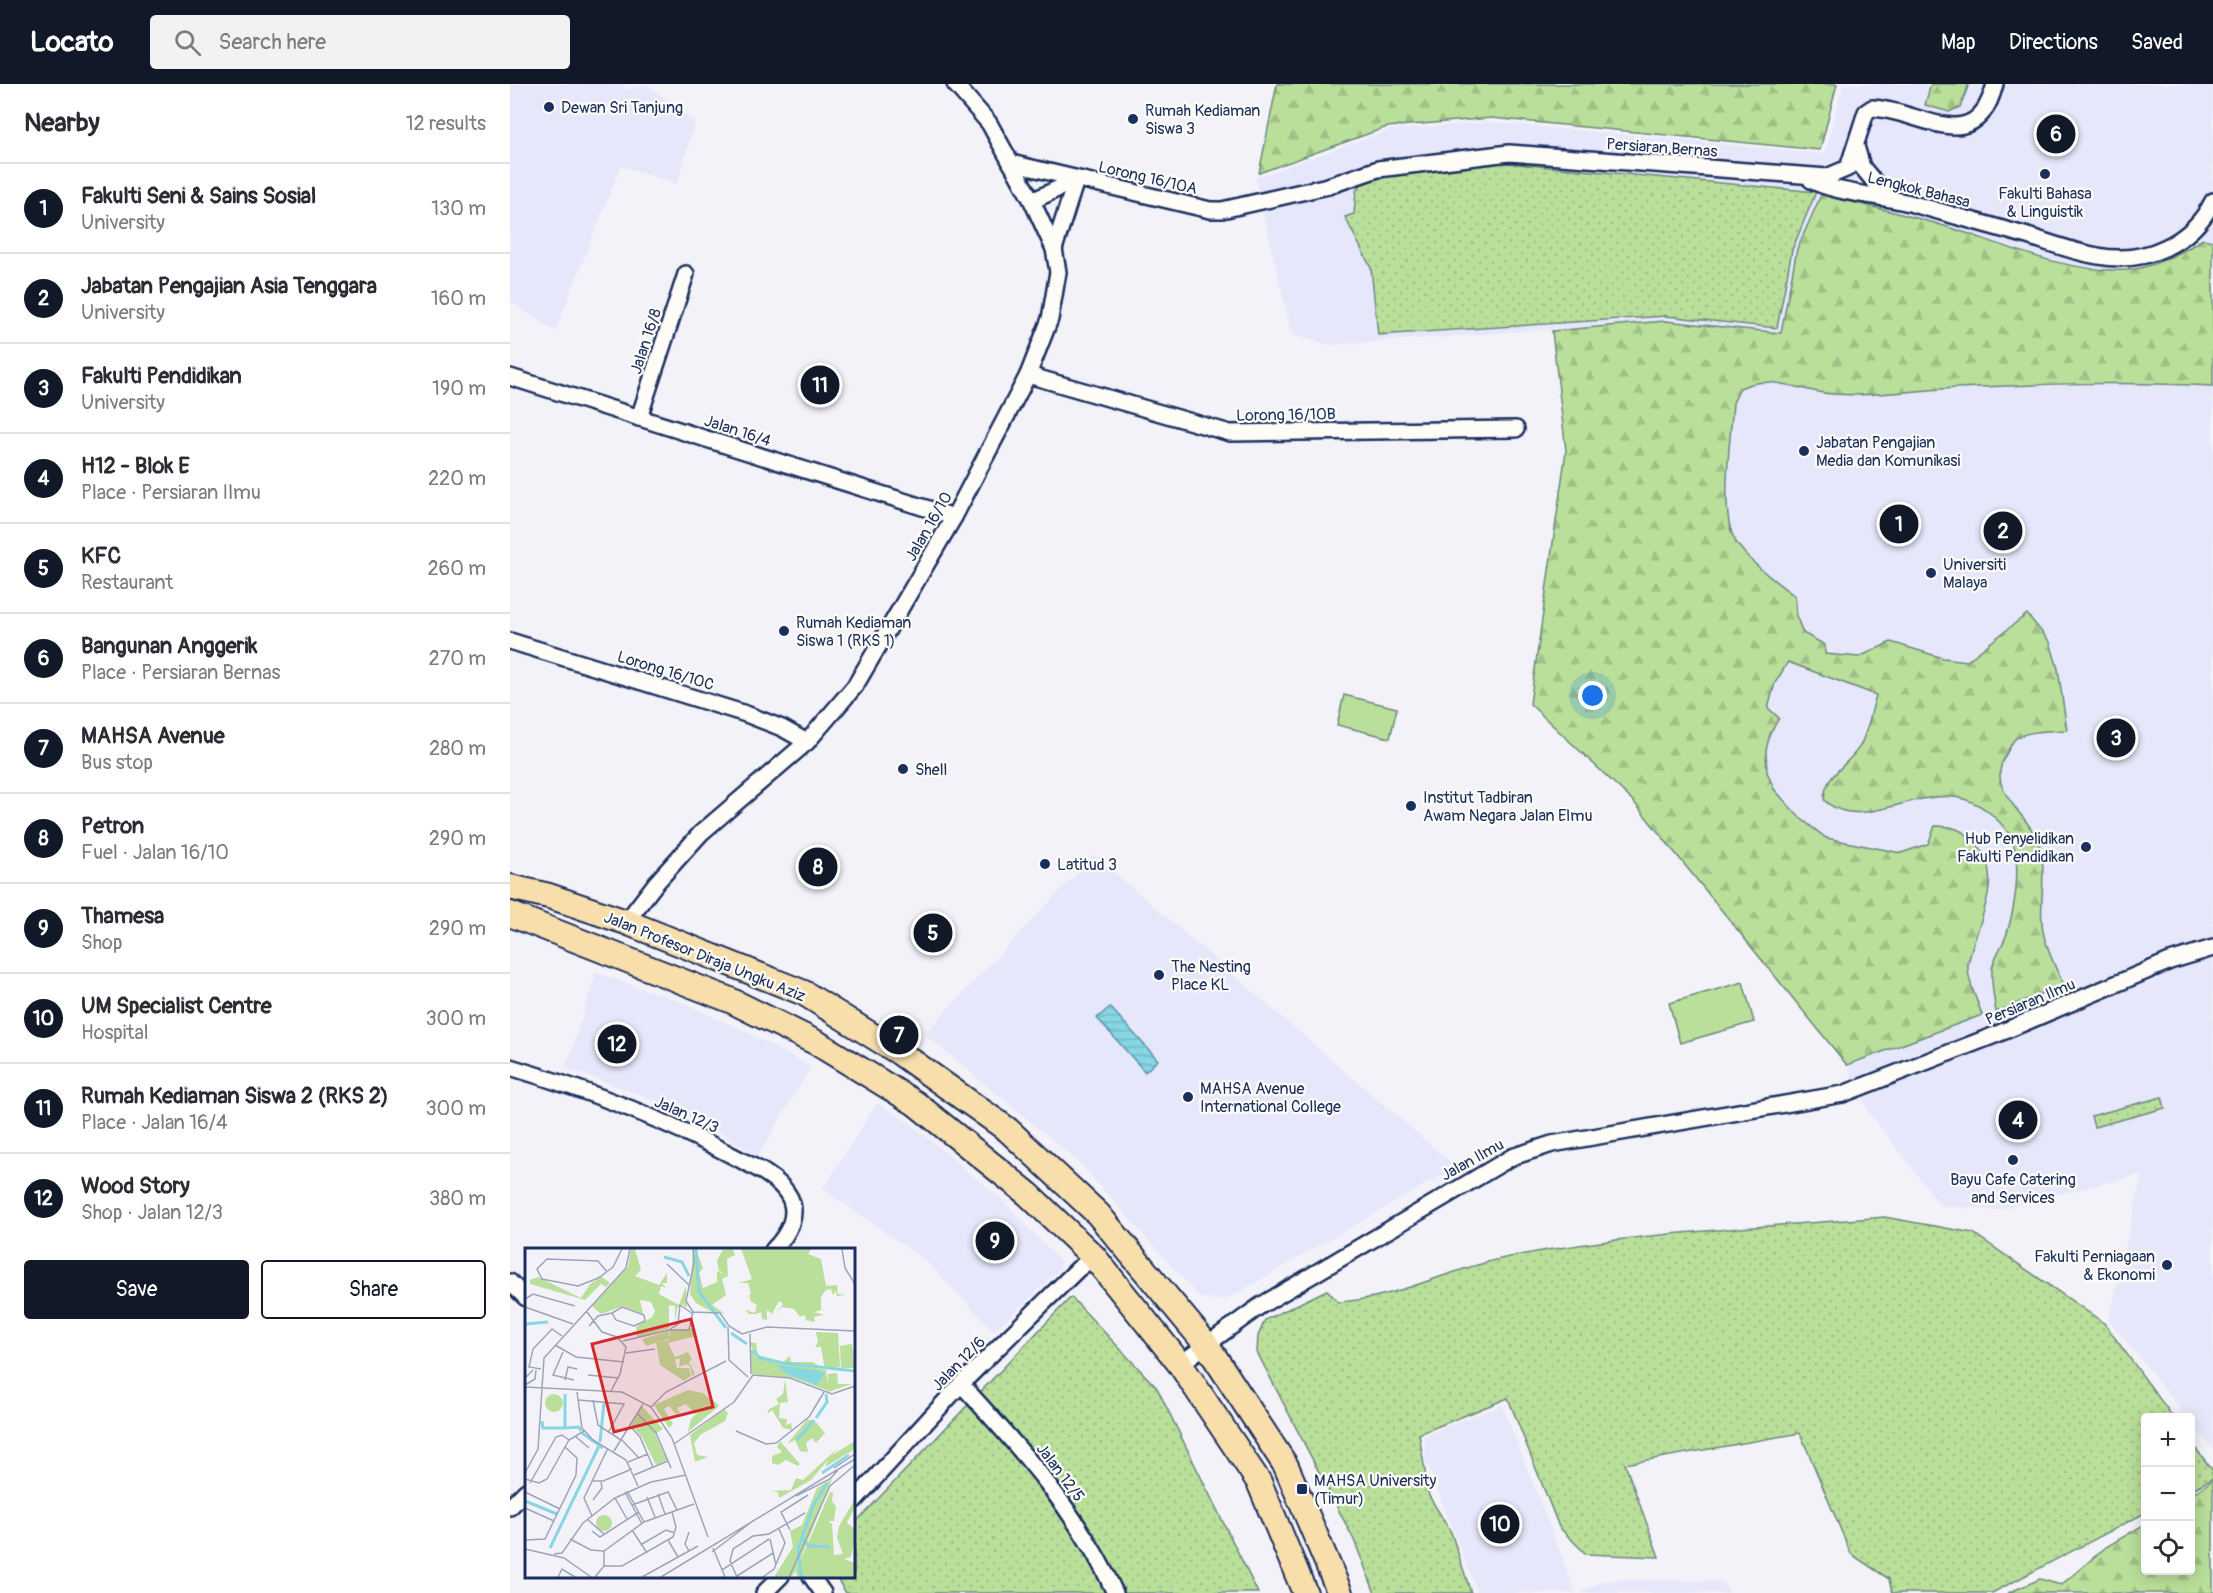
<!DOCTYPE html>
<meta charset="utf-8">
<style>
:root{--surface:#fff;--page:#f2f2f3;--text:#2b2b33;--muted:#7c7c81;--line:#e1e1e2;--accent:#111827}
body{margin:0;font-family:Pangolin,sans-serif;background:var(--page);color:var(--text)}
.controls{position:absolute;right:18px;bottom:18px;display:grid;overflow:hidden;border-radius:6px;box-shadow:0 3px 15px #0003}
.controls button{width:54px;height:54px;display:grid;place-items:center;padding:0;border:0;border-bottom:2px solid var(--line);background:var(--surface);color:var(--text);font:30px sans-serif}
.you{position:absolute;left:1083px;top:612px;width:21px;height:21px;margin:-15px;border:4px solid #fff;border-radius:50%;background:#1a73e8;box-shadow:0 0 0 9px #1a73e833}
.badge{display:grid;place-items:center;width:39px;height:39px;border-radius:50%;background:var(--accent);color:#fff;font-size:20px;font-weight:700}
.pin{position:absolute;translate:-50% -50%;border:3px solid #fff;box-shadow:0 2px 6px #0006}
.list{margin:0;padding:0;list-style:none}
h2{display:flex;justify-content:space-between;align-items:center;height:78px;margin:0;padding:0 24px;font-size:26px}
h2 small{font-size:20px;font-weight:400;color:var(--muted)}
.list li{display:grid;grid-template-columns:39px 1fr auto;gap:18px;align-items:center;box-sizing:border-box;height:90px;padding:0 24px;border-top:2px solid var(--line)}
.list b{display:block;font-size:22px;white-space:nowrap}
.list p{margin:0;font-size:20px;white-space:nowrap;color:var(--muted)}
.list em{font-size:20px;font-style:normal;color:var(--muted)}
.actions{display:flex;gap:12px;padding:18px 24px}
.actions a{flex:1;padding:14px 0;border:2px solid var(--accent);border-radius:6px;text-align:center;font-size:21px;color:var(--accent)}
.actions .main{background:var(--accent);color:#fff}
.icon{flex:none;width:33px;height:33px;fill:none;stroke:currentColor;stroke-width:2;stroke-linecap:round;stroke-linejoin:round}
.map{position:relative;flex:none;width:1703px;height:1509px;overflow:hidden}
header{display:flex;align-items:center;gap:36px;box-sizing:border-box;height:84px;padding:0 30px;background:var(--accent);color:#fff}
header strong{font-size:28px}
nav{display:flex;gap:33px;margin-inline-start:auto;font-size:21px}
.search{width:420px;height:54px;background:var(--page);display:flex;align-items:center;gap:15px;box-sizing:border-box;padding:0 21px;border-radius:6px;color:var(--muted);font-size:22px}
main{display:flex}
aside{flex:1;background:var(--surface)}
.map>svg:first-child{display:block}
.built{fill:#e6e7fa}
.grass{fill:url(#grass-dots);stroke:#6a877c;stroke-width:1.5}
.forest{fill:url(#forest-firs);stroke:#6a877c;stroke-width:1.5}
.pitch{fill:#badf9a;stroke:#6a877c;stroke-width:1.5}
.water{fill:url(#water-rules);stroke:#5c93ae;stroke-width:1.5}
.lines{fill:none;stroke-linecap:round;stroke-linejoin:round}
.minor-casing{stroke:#1b2f5e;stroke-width:20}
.primary-casing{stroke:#1b2f5e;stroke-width:28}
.minor{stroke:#fdfcf7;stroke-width:15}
.primary{stroke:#f8deab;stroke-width:24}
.poi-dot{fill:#1b2f5e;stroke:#fdfcf7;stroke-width:2}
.labels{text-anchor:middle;stroke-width:4.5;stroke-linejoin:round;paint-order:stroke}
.poi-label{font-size:16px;fill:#1b2f5e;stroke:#fdfcf7;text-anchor:start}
.street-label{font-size:16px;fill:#1b2f5e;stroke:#fdfcf7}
.inset-river{fill:none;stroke:#87d6e3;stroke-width:3}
.inset-road{fill:none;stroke:#9da4ba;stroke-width:1.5}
.view{fill:#d62828;fill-opacity:0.15;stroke:#d62828;stroke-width:3}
.inset-edge{fill:none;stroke:#1b2f5e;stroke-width:3}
</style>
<header>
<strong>Locato</strong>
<div class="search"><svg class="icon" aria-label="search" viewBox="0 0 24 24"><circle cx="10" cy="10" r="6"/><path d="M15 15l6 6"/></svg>Search here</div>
<nav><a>Map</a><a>Directions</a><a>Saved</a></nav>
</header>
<main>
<aside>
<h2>Nearby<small>12 results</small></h2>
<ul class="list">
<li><span class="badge">1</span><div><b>Fakulti Seni &amp; Sains Sosial</b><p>University</p></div><em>130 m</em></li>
<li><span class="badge">2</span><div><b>Jabatan Pengajian Asia Tenggara</b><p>University</p></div><em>160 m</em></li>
<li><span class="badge">3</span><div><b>Fakulti Pendidikan</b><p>University</p></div><em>190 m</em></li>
<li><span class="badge">4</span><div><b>H12 - Blok E</b><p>Place · Persiaran Ilmu</p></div><em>220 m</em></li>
<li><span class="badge">5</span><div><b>KFC</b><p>Restaurant</p></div><em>260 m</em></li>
<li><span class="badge">6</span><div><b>Bangunan Anggerik</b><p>Place · Persiaran Bernas</p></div><em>270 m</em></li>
<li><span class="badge">7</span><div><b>MAHSA Avenue</b><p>Bus stop</p></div><em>280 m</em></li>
<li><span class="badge">8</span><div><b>Petron</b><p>Fuel · Jalan 16/10</p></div><em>290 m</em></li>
<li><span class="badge">9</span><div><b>Thamesa</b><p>Shop</p></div><em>290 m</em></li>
<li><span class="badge">10</span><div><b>UM Specialist Centre</b><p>Hospital</p></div><em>300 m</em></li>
<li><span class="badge">11</span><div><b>Rumah Kediaman Siswa 2 (RKS 2)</b><p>Place · Jalan 16/4</p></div><em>300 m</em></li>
<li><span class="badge">12</span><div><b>Wood Story</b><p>Shop · Jalan 12/3</p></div><em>380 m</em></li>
</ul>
<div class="actions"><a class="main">Save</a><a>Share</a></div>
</aside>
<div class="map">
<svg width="1703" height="1509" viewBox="0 0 1703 1509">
<defs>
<pattern id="grass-dots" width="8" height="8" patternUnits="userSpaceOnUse" patternTransform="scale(1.5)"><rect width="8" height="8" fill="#badf9a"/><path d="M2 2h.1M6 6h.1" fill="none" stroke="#9fc087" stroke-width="1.8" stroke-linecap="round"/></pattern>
<pattern id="forest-firs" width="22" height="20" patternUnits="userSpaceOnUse" patternTransform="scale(1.5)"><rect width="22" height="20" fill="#badf9a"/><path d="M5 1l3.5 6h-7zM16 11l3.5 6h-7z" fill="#9fc087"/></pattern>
<pattern id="water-rules" width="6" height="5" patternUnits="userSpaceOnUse" patternTransform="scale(1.5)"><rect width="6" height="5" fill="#87d6e3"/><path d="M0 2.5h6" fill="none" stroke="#74b8c5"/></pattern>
</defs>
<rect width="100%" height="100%" fill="#f3f2f8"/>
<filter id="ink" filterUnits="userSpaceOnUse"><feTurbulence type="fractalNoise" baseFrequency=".0167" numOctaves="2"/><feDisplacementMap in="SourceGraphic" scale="12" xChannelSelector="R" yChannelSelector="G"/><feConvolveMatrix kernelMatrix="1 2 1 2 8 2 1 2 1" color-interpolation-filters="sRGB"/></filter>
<g filter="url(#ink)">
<g class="built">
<path d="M0 0H116L113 6 137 1 185 38 167 100 111 82 45 247 0 217Z"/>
<path d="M1333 0H1703V1365L1599 1236 1632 1090 1486 1126 1431 1122 1359 1028 1337 981 1123 717 1155 237 821 261 782 251 745 94 880 46 980 38 1315 70Z"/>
<path d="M584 771 946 1083 715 1216 690 1214 568 1077 414 950Z"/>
<path d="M86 889 164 915 237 948 301 983 248 1072 196 1040 129 1010 56 984Z"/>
<path d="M367 1019 401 1040 489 1113 551 1178 548 1187 484 1247 416 1177 313 1105Z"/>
<path d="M992 1321 1066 1509H968L915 1375 914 1352Z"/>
<path d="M1116 1495 1213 1497 1219 1509H1070L1093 1497Z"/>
</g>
<g class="grass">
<path d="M974 77 1306 108 1282 166 1267 244 1156 232 868 251 861 184 835 133 844 130 846 107 853 97Z"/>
<path d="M1652 1013 1655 1024 1584 1043 1581 1032Z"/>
<path d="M1374 1133 1463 1149 1594 1239 1663 1333 1636 1334 1635 1429 1482 1509H1382L1379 1495 1341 1470 1290 1349 1115 1380 1149 1473 1076 1470 1049 1443 998 1314 909 1350 919 1412 941 1448 961 1509H865L844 1456 747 1268 748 1252 755 1236 817 1206 828 1218C885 1215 935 1187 990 1175 1116 1148 1246 1144 1374 1133Z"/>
<path d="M561 1213 647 1304 748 1509H336L326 1493 344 1492V1440Z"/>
<path d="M1680 1357 1703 1387V1394L1681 1406Z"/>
</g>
<g class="forest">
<path d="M767 0H1327L1310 66 981 34 877 43 749 89Z"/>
<path d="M1421 0H1459L1450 23 1439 28 1415 21Z"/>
<path d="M1311 111C1356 121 1400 131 1444 145 1500 163 1557 189 1617 186 1644 184 1671 169 1693 155L1703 157V302C1618 297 1532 300 1447 304 1407 306 1362 313 1323 310 1290 308 1262 289 1230 304L1223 319C1221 352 1210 423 1223 452 1231 472 1267 499 1285 512L1286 531 1293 549 1315 561V570L1349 573 1381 558 1433 574 1457 577 1517 530 1540 558 1548 585 1557 646C1544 647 1514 646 1504 656 1501 660 1498 667 1495 672 1473 712 1528 732 1532 772 1535 794 1530 818 1532 840 1534 861 1545 881 1553 901L1486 928C1484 914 1481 900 1482 887 1482 874 1494 861 1497 849 1505 823 1511 785 1503 758 1499 747 1489 737 1481 730 1424 680 1357 757 1314 716 1314 690 1340 681 1351 660 1358 645 1362 626 1366 611L1278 578 1265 599 1258 624 1269 634 1260 650 1256 666 1257 688 1264 705 1289 733 1316 754 1391 769 1418 760 1425 742C1443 742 1453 745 1465 759 1499 794 1463 844 1458 882 1457 896 1468 918 1472 931L1337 981 1123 717 1020 620 1056 367 1042 247 1155 237 1271 249 1287 165Z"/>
<path d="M1703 1396V1509H1498L1530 1495 1551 1501 1596 1463 1635 1440 1636 1486H1680L1681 1411Z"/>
</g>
<g class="pitch">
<path d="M834 611 887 624 880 654 827 641Z"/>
<path d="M1233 898 1244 938 1170 959 1159 919Z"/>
</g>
<path class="water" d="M600 923 648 976 635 988 587 934Z"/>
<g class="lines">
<defs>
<g id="minor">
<path d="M1346 62 1352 83 1377 113"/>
<path d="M501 79 700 126H712L818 102 868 85 999 69 1317 93 1338 84 1356 28 1362 24C1411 26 1466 76 1485 0"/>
<path d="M1301 96C1323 109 1376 112 1403 120 1440 130 1477 141 1514 151 1538 158 1563 168 1588 172 1635 181 1682 159 1703 117"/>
<path d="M522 117 566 96"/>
<path d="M544 165 566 96"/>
<path d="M518 291 720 349 1006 345"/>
<path d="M0 293 444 433"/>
<path d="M129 334 176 190"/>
<path d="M0 557 236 630 272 644 297 658"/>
<path d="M116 838 146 799 191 749 297 658 345 602 444 433 518 291 540 235 548 188 544 165 522 117 479 39 445 0"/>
<path d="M0 983C77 1006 154 1035 225 1073 242 1082 266 1092 277 1109 291 1129 278 1151 263 1166"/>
<path d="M0 1198 16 1214"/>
<path d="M670 1280 750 1222 1002 1073 1042 1060 1333 1010 1485 951 1660 877 1703 864"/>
<path d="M451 1300C510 1364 569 1429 605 1509"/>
<path d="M344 1417 451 1300 568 1185 584 1173"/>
<path d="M0 1423 16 1407"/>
<path d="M301 1492 313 1509"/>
<path d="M254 1509 271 1492"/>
</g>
<g id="primary">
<path d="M0 803 39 812 116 838 294 909 390 969 498 1046 588 1130 696 1260 776 1382 830 1509"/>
<path d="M0 830 220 916 307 959 405 1019 518 1110 584 1173 670 1280 749 1398 795 1509"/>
</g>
</defs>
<use href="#minor" class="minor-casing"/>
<use href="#primary" class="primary-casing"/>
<use href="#minor" class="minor"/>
<use href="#primary" class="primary"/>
</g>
</g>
<g class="poi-dot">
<circle cx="39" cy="23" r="6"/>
<circle cx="623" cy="35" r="6"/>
<circle cx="1535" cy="90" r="6"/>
<circle cx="1294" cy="367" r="6"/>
<circle cx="1421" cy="489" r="6"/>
<circle cx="274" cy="547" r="6"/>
<circle cx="393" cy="685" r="6"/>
<circle cx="901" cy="722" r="6"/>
<circle cx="1576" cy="763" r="6"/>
<circle cx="535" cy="780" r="6"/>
<circle cx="649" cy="891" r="6"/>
<circle cx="678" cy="1013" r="6"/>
<circle cx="1503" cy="1076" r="6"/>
<circle cx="1657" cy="1181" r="6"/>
<rect x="786" y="1399" width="12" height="12" rx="3"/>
</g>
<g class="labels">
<g class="poi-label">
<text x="51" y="29">Dewan Sri Tanjung</text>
<text x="635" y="32">Rumah Kediaman<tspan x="635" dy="18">Siswa 3</tspan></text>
<text x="1535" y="115" text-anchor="middle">Fakulti Bahasa<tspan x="1535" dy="18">&amp; Linguistik</tspan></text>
<text x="1306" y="364">Jabatan Pengajian<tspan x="1306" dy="18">Media dan Komunikasi</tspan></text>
<text x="1433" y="486">Universiti<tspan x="1433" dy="18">Malaya</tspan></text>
<text x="286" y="544">Rumah Kediaman<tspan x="286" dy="18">Siswa 1 (RKS 1)</tspan></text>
<text x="405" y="691">Shell</text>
<text x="913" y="719">Institut Tadbiran<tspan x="913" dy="18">Awam Negara Jalan Elmu</tspan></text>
<text x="1564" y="760" text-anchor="end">Hub Penyelidikan<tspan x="1564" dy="18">Fakulti Pendidikan</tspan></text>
<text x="547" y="786">Latitud 3</text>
<text x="661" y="888">The Nesting<tspan x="661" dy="18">Place KL</tspan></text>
<text x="690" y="1010">MAHSA Avenue<tspan x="690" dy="18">International College</tspan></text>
<text x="1503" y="1101" text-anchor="middle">Bayu Cafe Catering<tspan x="1503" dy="18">and Services</tspan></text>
<text x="1645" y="1178" text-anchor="end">Fakulti Perniagaan<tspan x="1645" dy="18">&amp; Ekonomi</tspan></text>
<text x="804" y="1402">MAHSA University<tspan x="804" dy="18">(Timur)</tspan></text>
</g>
<g class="street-label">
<text transform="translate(1152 63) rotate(4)" y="6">Persiaran Bernas</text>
<text transform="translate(638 93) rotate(13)" y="6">Lorong 16/10A</text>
<text transform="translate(1409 105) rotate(14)" y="6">Lengkok Bahasa</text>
<text transform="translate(135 257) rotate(-72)" y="6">Jalan 16/8</text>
<text transform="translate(776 330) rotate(-1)" y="6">Lorong 16/10B</text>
<text transform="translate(228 346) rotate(18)" y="6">Jalan 16/4</text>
<text transform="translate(418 442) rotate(-60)" y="6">Jalan 16/10</text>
<text transform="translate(156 586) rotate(17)" y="6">Lorong 16/10C</text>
<text transform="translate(195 872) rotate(22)" y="6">Jalan Profesor Diraja Ungku Aziz</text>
<text transform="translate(1520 917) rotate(-23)" y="6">Persiaran Ilmu</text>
<text transform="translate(177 1030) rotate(24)" y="6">Jalan 12/3</text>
<text transform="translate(962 1075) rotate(-29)" y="6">Jalan Ilmu</text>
<text transform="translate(448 1279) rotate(-46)" y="6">Jalan 12/6</text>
<text transform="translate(551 1388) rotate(53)" y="6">Jalan 12/5</text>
</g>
</g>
<g transform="translate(15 1164)">
<rect width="330" height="330" fill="#f3f2f8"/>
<path d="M208 1 210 7 202 11 203 29 194 23 192 12 198 2ZM144 83V91L121 98 117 91ZM291 84 313 85 315 119 303 121 299 117 296 99H290L293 94ZM312 125 313 136H327L303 144V126ZM163 142 178 145 186 152 170 166 161 156 152 160 155 165 151 166 144 158 139 161 148 176 144 180 129 157ZM117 158 138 181 130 186 142 212 131 217 117 189 106 177ZM282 172H289L300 185 291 195 287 190 281 195 283 204 275 203 270 192 262 196ZM255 193 275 216 273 218 261 212 253 217 247 215V208L257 204 252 199ZM330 193V201L300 219 304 209ZM307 231 271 323 266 329H249L268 299 265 283 277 277 292 240Z" fill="#badf9a"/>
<path d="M106 1H110L116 22 110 28 134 37 142 25V35H137L141 40 136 38 134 46 154 57 161 38 162 60 157 56 152 60 150 76V58L144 57V80L112 90 111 79 127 69 130 63 126 54 115 52 118 66 98 58 76 66 67 58 103 19ZM216 1H286L283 6 296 11 301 38 312 37 313 46 321 47 312 48 311 43 308 47 306 41 301 42 296 49V62L289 64 299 67 289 69 290 74 281 72 280 67 275 69 269 61 257 59 250 67 258 56 254 53 247 66 242 62V72L237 71 236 64 231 66H224L221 62 230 65 232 57 225 53V48L221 50 226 46 223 35H214L227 31ZM168 2H171L173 44 187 64 171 55 165 46ZM171 2 178 20 174 25 178 40 192 34V23L202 28 197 31 201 47 187 57 200 66 189 63 174 44ZM13 29 56 50 65 36 77 29 85 35 81 39 76 36 60 52 5 36V32ZM170 80 171 88 143 95 150 109 163 104 167 111 164 114 170 126 167 128 165 118 161 116 154 119 155 111H150L152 120H164L166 128 159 133 135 117 131 95 144 92 145 83ZM224 94 231 95 233 107 258 114 265 108 266 114H288L297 120 258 115 235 110 231 107ZM260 132 263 154 255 155 254 170 262 171 261 177 266 175 267 182 258 180 247 162 242 166 244 161 254 156 251 151 258 146ZM187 151 194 158 163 184 166 171ZM199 161 203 165 200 173 175 187 169 195 172 207 183 209 170 214 165 187ZM313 200 286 232 254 250 253 244 246 243 266 242 271 230 278 232ZM330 238V259L322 275 330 281V290L326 309 319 311 330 315V329H272L271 323 305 244H308L307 253 311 259 309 273H303L307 276 309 307 318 306 312 290 314 278 330 251Z" fill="#badf9a"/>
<path d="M225 100 231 109 301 122 304 143 269 130 227 126Z" fill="#badf9a"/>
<path d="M327 96 330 120H316L315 98ZM297 104a8 8 0 1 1 16 0a8 8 0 1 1-16 0ZM20 155a9 9 0 1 1 18 0a9 9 0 1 1-18 0ZM71 275a8 8 0 1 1 16 0a8 8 0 1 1-16 0Z" fill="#badf9a"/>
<path d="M251 117 295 123 300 126 292 137 264 127Z" fill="#87d6e3"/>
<path class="inset-river" d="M171 1 174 44 201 80M139 9 157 14 164 28M0 76 23 74M206 85 222 96M227 102 235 110 258 115 330 123M40 146V180L54 179 56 183M291 170 302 154 301 146M17 173 18 180H40M57 185 78 200M272 192 289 172M75 194 79 155M297 225 324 207M0 253 32 266M277 290 284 298 305 299M25 300 74 198M276 329 273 301 288 258 302 235"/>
<path class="inset-road" d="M168 1 169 15 161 53 168 64 195 65 204 78 217 86 242 79 330 83M317 1 320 20 330 36M142 16 164 37M82 24 73 13 22 11 12 21 17 31 53 38 71 31 75 29 84 22 88 19 97 1M0 51 8 46 50 58M0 59 48 76M97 59 119 67 120 73 109 78 91 72 87 65ZM62 64 77 84 92 89 101 99 95 126 86 143M64 78 73 68 87 65M203 79 204 112 223 129M144 82 153 76 155 57 168 66M225 86 226 126M98 93 144 82H164L168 64M30 97 51 109 99 114M38 104 28 127 49 132M101 105 130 101M16 121 4 119 8 101 27 81 37 88M63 127 94 130M228 127 265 130 307 146 330 138M40 132 43 119 52 121M0 137 10 131 11 122M0 138V130L8 122M0 139 97 144 126 159 147 190 183 289M52 144 57 180 68 192 101 212 113 238M54 152 99 156 83 185M68 152 73 177 96 192M125 160 141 144 201 113M112 165 131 185 146 220M105 178 115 189 128 219M211 183 241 196 251 195 284 169 299 144M50 188 64 200M96 191 114 210M149 196 209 154 228 127M89 203 118 156M103 214 123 206M309 220 330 206M0 225 13 201 19 110 101 20 105 1M109 227 143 213M0 231 14 235 22 231 44 192 59 183M67 233H78L107 221M5 235 31 189 37 187 44 192M102 243 119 274M0 244 35 261M100 244 117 276M133 246 140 266M271 248 305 231 313 222M122 249 130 269M90 250 102 271M68 252 77 240 76 234M107 257 143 244 152 262M0 260 29 273M67 268 59 250 83 200M62 271 79 286M107 282 122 305M265 282 256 264 283 247M67 283 75 289 114 264M45 291 66 302 79 303 119 274 169 256M245 291 251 317M0 292 20 291 51 227 52 210 40 199M143 292 153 309M117 296 141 282 150 285M188 300 200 329M0 301 39 310 66 329M164 303 160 296 164 284M187 304 229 272M29 306 37 305 58 275 90 250 126 234 161 227M79 318H97L148 289 151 279 147 264M197 322 244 291M212 328 248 305M33 329 37 321 50 329M70 329 79 318V303M117 329 173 298M136 329 330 211M212 329 205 313 208 301 228 288 244 286 280 265M238 329 249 321 260 295 254 281M264 329 305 238 330 217"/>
<path class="view" d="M166 71 188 159 89 184 67 96Z"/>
<rect width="330" height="330" class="inset-edge"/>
</g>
</svg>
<div class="controls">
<button>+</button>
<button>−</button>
<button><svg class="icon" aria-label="locate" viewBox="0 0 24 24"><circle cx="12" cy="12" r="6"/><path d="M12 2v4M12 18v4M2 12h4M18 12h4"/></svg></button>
</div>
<div class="you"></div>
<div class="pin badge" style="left:1389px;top:440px">1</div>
<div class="pin badge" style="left:1493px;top:447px">2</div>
<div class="pin badge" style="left:1606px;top:654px">3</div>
<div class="pin badge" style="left:1508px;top:1036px">4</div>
<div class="pin badge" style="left:423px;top:849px">5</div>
<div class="pin badge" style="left:1546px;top:50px">6</div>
<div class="pin badge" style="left:389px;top:951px">7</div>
<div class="pin badge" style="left:308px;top:783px">8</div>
<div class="pin badge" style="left:485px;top:1157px">9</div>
<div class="pin badge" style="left:990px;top:1440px">10</div>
<div class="pin badge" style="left:310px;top:301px">11</div>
<div class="pin badge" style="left:107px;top:960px">12</div>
</div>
</main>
